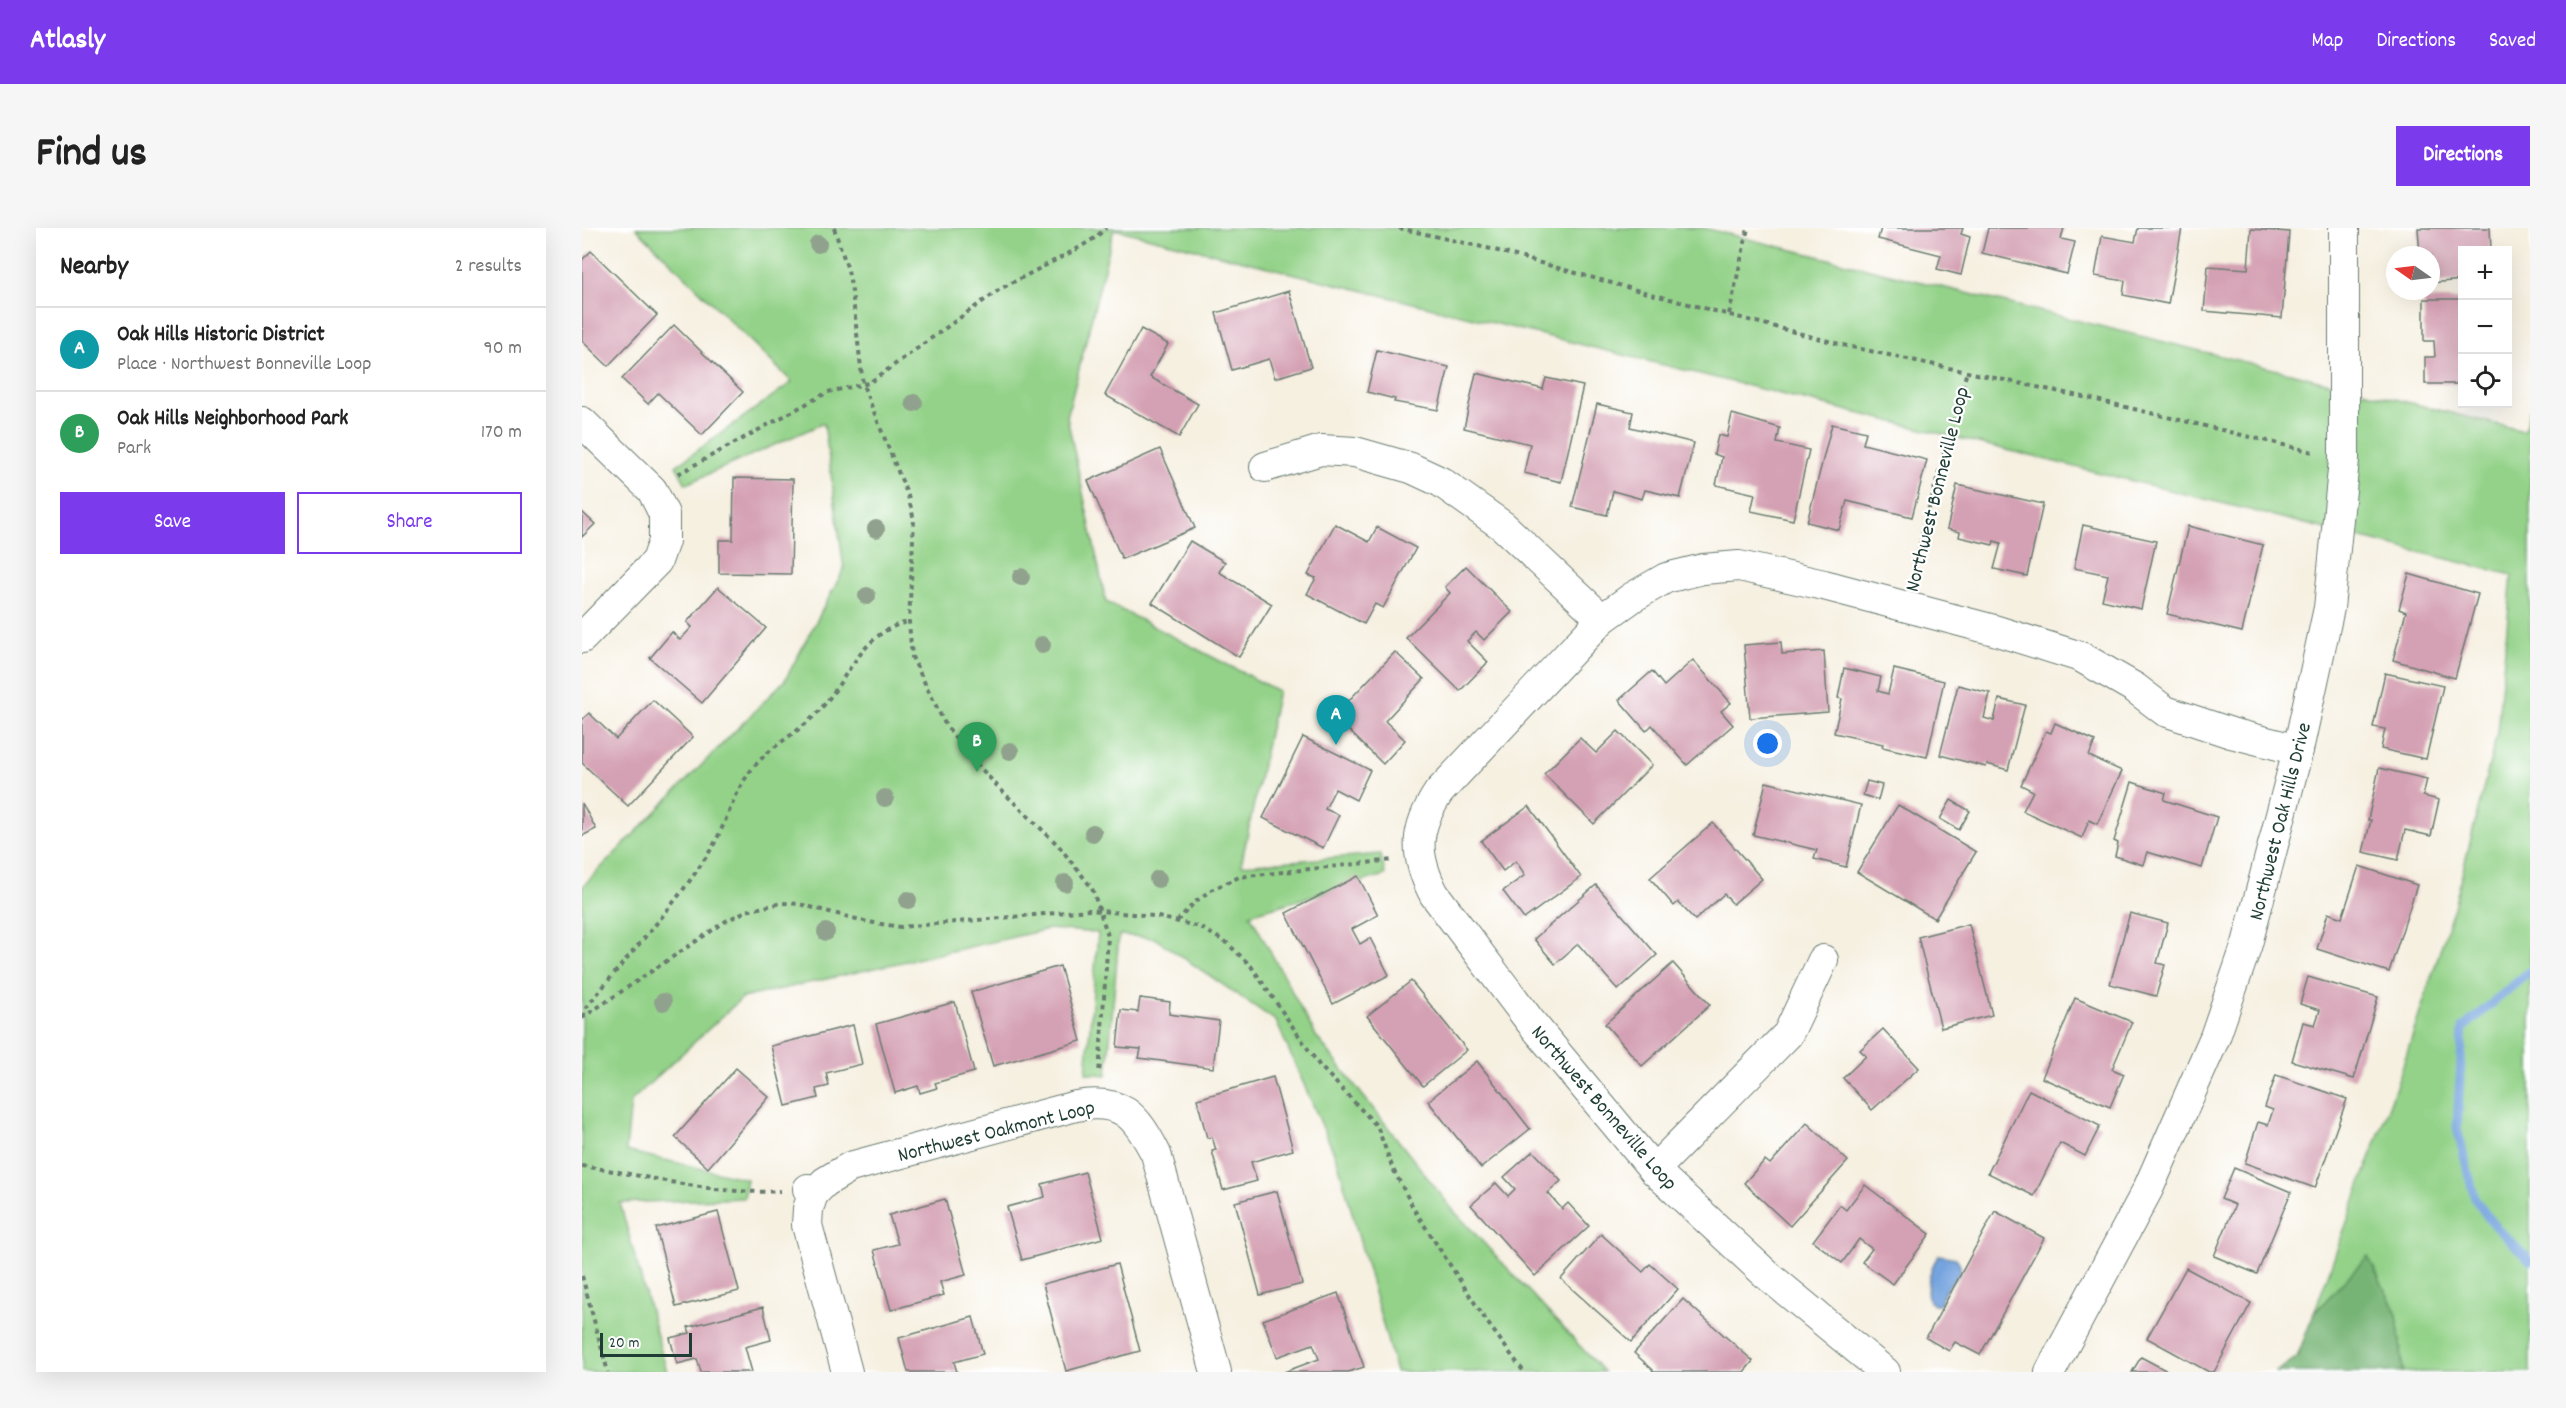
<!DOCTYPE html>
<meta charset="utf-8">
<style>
:root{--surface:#fff;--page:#f6f6f6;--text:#222;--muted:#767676;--line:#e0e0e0;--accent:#7c3aed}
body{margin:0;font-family:Dekko,sans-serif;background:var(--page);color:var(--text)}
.controls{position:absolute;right:18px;top:18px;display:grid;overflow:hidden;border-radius:0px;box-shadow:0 6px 24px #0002}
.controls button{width:54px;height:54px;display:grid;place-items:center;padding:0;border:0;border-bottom:2px solid var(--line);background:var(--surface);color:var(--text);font:30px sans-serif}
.compass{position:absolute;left:1804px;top:18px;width:54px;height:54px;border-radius:50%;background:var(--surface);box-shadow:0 6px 24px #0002;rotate:284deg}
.scale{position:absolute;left:18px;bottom:15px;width:92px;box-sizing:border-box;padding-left:6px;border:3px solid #1f3d34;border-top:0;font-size:16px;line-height:21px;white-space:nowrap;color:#1f3d34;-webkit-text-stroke:4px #fff;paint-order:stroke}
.you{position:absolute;left:1186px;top:516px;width:21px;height:21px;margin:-15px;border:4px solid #fff;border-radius:50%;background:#1a73e8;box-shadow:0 0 0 9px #1a73e833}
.badge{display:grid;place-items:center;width:39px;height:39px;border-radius:50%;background:var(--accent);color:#fff;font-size:20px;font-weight:700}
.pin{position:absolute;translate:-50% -50px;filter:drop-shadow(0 2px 3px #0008)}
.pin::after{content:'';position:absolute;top:32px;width:21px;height:18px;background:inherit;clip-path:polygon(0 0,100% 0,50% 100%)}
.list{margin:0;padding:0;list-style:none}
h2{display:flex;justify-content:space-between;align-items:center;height:78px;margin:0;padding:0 24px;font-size:26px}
h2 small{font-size:20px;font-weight:400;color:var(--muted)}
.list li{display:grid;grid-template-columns:39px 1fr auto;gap:18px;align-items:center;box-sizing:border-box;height:84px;padding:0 24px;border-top:2px solid var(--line)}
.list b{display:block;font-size:22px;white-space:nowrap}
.list p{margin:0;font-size:20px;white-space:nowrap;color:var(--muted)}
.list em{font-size:20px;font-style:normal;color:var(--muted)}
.actions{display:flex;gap:12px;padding:18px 24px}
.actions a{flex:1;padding:14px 0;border:2px solid var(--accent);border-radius:0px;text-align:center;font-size:21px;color:var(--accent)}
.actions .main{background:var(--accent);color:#fff}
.icon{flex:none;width:33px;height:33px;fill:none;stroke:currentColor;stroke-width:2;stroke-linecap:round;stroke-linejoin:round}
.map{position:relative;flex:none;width:1948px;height:1144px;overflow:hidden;border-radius:0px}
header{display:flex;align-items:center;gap:36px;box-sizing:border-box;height:84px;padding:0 30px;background:var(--accent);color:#fff}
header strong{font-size:28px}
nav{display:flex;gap:33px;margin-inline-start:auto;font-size:21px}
.intro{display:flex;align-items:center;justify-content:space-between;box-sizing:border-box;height:144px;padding:0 36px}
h1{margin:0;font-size:42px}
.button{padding:15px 27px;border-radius:0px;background:var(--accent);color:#fff;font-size:21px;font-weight:700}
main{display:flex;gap:36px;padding:0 36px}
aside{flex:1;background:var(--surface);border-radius:0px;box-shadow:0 6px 24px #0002}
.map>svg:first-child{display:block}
.green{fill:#93d288;stroke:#59885e;stroke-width:1.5}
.forest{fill:#76b474;stroke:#4a7854;stroke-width:1.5}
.water{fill:#74a3de;stroke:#4a7089;stroke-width:1.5}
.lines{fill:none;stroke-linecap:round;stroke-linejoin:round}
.stream{stroke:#74a3de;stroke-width:9}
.building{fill:#d4a0b3}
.minor-casing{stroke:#6a7c71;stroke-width:32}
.path{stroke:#6a7c71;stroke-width:4;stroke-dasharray:4.5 4.5;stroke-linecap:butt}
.minor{stroke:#fff;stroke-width:30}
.tree{fill:#90a28d}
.labels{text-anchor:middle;stroke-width:4.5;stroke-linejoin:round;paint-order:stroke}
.street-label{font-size:21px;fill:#1f3d34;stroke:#fff}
</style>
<header>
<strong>Atlasly</strong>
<nav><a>Map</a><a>Directions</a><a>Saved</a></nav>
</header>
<div class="intro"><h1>Find us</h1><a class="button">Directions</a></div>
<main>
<aside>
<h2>Nearby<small>2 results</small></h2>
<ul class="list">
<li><span class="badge" style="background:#0f9aa8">A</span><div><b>Oak Hills Historic District</b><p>Place · Northwest Bonneville Loop</p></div><em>90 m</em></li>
<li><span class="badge" style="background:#2e9e5b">B</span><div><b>Oak Hills Neighborhood Park</b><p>Park</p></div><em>170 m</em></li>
</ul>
<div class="actions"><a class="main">Save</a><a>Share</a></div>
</aside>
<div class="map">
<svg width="1948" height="1144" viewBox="0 0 1948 1144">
<rect width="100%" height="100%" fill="#fff"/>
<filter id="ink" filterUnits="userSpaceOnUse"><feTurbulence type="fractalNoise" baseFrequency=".0167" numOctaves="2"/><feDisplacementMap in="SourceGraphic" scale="12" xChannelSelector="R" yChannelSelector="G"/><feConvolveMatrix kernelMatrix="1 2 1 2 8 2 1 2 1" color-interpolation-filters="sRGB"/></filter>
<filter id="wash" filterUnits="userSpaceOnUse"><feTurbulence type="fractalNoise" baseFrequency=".008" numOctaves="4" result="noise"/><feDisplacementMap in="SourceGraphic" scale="24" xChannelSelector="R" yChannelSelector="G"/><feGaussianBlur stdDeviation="1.35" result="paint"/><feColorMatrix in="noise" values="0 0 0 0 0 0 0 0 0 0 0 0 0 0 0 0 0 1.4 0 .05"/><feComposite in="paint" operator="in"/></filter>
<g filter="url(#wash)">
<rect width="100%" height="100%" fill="#f6f0e1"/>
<path class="green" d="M54 0H1122L1942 203 1948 181V1144H1821L1815 1086 1786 1029 1732 1085 1815 856 1872 679 1915 505 1930 347 532 1 485 189 524 374 696 463 659 637 799 626 803 647 668 686 734 808 871 982 1022 1144H814L756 934 694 793 572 710 537 707 525 847 504 845 516 705 467 701 160 770 49 873 44 923 165 951 162 970 38 975 85 1144H0V659L203 452 262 341 242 195 104 256 94 238 210 154Z"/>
<path class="forest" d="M1786 1028 1815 1086 1821 1144H1694L1715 1129 1732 1085Z"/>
<path class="water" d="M1357 1027 1374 1030C1386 1044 1371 1050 1364 1061 1361 1065 1360 1071 1358 1076H1351L1347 1073C1342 1061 1349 1037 1357 1027Z"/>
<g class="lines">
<path class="stream" d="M1948 743 1881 800 1875 900 1893 971 1910 995 1948 1033"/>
</g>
<g id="blocks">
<g class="building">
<path d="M1299 0H1381L1379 6 1388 9 1379 47 1355 41 1359 27 1296 11Z"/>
<path d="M1406 0H1482L1479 11 1493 14 1485 46 1400 25Z"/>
<path d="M1556 0H1600L1586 76 1541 67 1543 53 1513 48 1520 8 1553 14Z"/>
<path d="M1836 0H1908L1909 22H1880V52L1849 55V27H1838Z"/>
<path d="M1669 1 1707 4 1700 90 1622 83 1626 38 1666 41Z"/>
<path d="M9 23 75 87 26 138 0 113V32Z"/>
<path d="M707 63 729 139 693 150 687 131 650 142 634 85Z"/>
<path d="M1842 71H1880V156H1843V129H1853L1852 113H1842Z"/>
<path d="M92 97 161 164 120 207 76 165 66 176 40 151Z"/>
<path d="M559 101 586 116 568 149 616 176 597 209 523 167Z"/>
<path d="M795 122 867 139 856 182 812 174 813 171 785 164Z"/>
<path d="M894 145 961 161 964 150 1001 158 979 254 942 245 948 216 882 200Z"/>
<path d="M1015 176 1051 184 1048 199 1112 215 1098 270 1063 262 1060 271 1031 263 1025 287 990 279Z"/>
<path d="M1150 186 1198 200 1195 215 1227 222 1211 292 1169 283 1173 266 1134 257 1140 229 1132 226 1136 207 1145 209Z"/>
<path d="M1250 196 1284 204 1281 216 1345 232 1330 289 1265 273 1257 302 1225 294Z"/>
<path d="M578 221 613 300 540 331 506 253Z"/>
<path d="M152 250 211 251 209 346 137 345V312H151Z"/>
<path d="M1375 257 1461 276 1445 348 1412 341 1419 315 1412 313 1411 317 1377 309 1378 304 1365 301Z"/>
<path d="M0 284 13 296 0 309Z"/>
<path d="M753 296 787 314 795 299 834 320 801 380 793 376 782 396 725 366 734 350 726 347Z"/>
<path d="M1501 297 1574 313 1559 381 1520 372 1526 347 1492 340Z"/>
<path d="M1606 298 1681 317 1660 404 1585 386Z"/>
<path d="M608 313 643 334 637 344 690 376 657 429 570 375Z"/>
<path d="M884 338 930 384 902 412 894 404 885 413 906 434 878 463 824 410 868 365 863 359Z"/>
<path d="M1827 346 1896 366 1873 450 1811 432 1824 384 1817 381Z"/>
<path d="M136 359 184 400 120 475 68 430 90 404 98 412 110 399 105 394Z"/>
<path d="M1199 414 1200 426 1242 423 1246 484 1168 490 1162 417Z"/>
<path d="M813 424 842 451 803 493 823 512 801 536 752 488Z"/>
<path d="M1111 432 1149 475 1139 483 1151 497 1105 537 1070 497 1064 503 1037 472 1070 443 1082 458Z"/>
<path d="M1262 440 1299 449 1296 463 1306 466 1312 441 1362 453 1345 529 1300 519 1301 516 1252 505 1260 471 1256 470Z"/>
<path d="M1803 445 1861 458 1844 531 1799 521 1803 501 1791 499Z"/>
<path d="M1376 457 1408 465 1402 490 1412 493 1417 471 1443 477 1426 542 1405 536 1404 539 1358 527Z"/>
<path d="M71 472 111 509 46 578 0 535V492L7 485 34 511Z"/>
<path d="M1473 495 1513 513 1507 528 1540 543 1515 596 1507 592 1500 610 1441 583 1451 563 1439 557 1464 503 1469 505Z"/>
<path d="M1036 503 1070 537 1012 596 962 546 998 510 1014 525Z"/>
<path d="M721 509 788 542 774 572 753 561 743 581 757 587 741 620 681 590Z"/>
<path d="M1797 540 1845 551 1841 568 1857 572 1849 608 1823 602 1816 632 1781 624 1789 592H1786Z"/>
<path d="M1285 553 1300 557 1296 572 1281 567Z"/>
<path d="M1184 554 1279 577 1264 639 1232 631 1235 622 1171 607Z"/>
<path d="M1550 554 1584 565 1582 572 1635 589 1620 640 1565 624 1561 637 1533 628 1536 615 1532 613Z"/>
<path d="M1369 572 1388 583 1377 602 1358 591Z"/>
<path d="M0 575 14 601 0 608Z"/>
<path d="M1316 577 1394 624 1353 691 1275 644Z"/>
<path d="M947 578 999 649 942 691 921 663 943 647 934 633 921 643 899 613Z"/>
<path d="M1131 595 1180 651 1151 676 1142 666 1113 692 1096 674 1092 678 1068 650Z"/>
<path d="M1777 638 1835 657 1807 744 1735 721 1746 685 1760 690Z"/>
<path d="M776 648 796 687 770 701 778 716 788 710 807 747 751 776 704 685Z"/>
<path d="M1014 657 1075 727 1036 762 996 716 973 736 952 711Z"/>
<path d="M1548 685 1586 695 1575 735 1583 737 1574 768 1528 756Z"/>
<path d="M1387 696 1410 787 1359 800 1336 709Z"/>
<path d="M1091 735 1128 777 1060 838 1023 796Z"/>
<path d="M478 738 499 813 411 838 389 764Z"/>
<path d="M1726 749 1796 769 1772 851 1710 833 1721 794 1733 797 1738 782 1718 776Z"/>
<path d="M829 753 885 822 841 858 785 788Z"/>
<path d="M558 770 588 774 587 786 637 793 631 840 557 830 559 821 535 819 539 782 556 784Z"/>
<path d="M1493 770 1550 794 1530 841 1542 846 1528 879 1460 850Z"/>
<path d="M373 774 392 844 353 855 355 860 338 865 336 858 313 865 294 796Z"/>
<path d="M271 797 280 836 244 845 247 858 234 861 236 870 204 878 189 818Z"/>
<path d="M1301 801 1337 840 1290 882 1261 850 1284 828 1278 822Z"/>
<path d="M895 833 948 901 899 940 846 873Z"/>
<path d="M154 840 187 869 126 940 93 909Z"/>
<path d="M1694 847 1765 871 1733 960 1663 935 1676 894 1686 897 1691 882 1683 879Z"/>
<path d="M691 849 711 922 669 934 675 953 641 962 630 923 634 922 630 909 625 910 615 871Z"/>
<path d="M1447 862 1518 898 1503 928 1478 915 1452 968 1406 945Z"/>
<path d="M1225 895 1266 933 1208 998 1162 955 1183 932 1188 936Z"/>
<path d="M951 923 979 953 966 965 980 981 986 975 1007 998 953 1048 889 977 914 955 926 968 933 961 922 949Z"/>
<path d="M1652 940 1709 964 1675 1046 1632 1028 1653 977 1639 971Z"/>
<path d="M503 944 521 1010 440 1032 425 979 463 969 460 956Z"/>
<path d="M1283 957 1348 1006 1311 1056 1280 1034 1290 1021 1277 1011 1260 1035 1231 1013 1258 977 1264 982Z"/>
<path d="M695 963 720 1056 678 1067 653 974Z"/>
<path d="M363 971 384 1047 358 1054 362 1067 309 1082 292 1022 316 1016 307 987Z"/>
<path d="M1413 983 1462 1010 1398 1127 1373 1114 1367 1123 1344 1110Z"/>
<path d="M136 984 157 1063 94 1079 74 1000Z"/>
<path d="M1019 1006 1061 1044 1068 1036 1096 1061 1049 1114 979 1051Z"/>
<path d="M535 1036 558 1123 484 1143 461 1056Z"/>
<path d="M1604 1040 1669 1075 1632 1144H1627L1565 1110Z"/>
<path d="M756 1065 782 1139 766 1144H702L737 1131 731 1116 695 1129 681 1092Z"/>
<path d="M1101 1071 1171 1133 1162 1144H1070L1071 1142 1052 1125Z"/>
<path d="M181 1079 189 1112 163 1119 170 1144H119L115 1131 95 1136 88 1110 108 1105 106 1099Z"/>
<path d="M391 1089 401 1126 372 1134 375 1144H326L317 1110Z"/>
<path d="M1559 1129 1587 1144H1550Z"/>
</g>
</g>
</g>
<g filter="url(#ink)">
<use href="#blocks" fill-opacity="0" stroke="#6a7c71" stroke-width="1.5"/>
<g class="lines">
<defs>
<g id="minor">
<path d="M0 194 70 262 82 286V313L75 333 0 410"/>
<path d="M683 239 739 222 773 224 829 240 859 254 921 298 1020 391"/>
<path d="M1072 942 1206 806 1241 732"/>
<path d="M226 961 231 966 243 954 268 939 494 878C540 870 554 887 574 926L634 1144"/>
<path d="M231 966 226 981 225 997 265 1144"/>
<path d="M1303 1144 1184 1046 1072 942 948 793 852 666C832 627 832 601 857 564L1020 391 1051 369 1084 350 1121 341 1157 338 1242 357 1412 402 1499 429 1553 460 1583 483 1649 505 1716 522"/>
<path d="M1468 1144 1566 961 1633 809 1665 716 1716 522 1747 380 1762 232V0"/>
</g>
</defs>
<use href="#minor" class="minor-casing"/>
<g class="path">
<path d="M252 0 266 42 270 63 281 157 326 268 332 292 327 394 330 429 362 494 381 521 417 560 476 617 510 660 526 708 517 846"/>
<path d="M817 0 909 21 1065 65 1265 118 1506 170 1731 224"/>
<path d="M1147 86 1166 0"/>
<path d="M96 246 246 164 287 155 418 61 493 22 513 10 524 0"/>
<path d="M1330 351 1345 287 1385 143"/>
<path d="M595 693 613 674 629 662 657 649 810 632"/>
<path d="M1 789 4 780C44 729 91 681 126 626 144 599 150 567 170 541 188 518 215 506 235 485 264 455 280 402 327 394"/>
<path d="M0 790 144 693 164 683 200 675 217 676 286 694 319 699 507 682 572 688 618 699 645 715 669 738 737 837 795 898 811 941 833 983 905 1094 942 1144"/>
<path d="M0 938C66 947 131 968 198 963"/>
<path d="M0 1048 26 1144"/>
</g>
<use href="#minor" class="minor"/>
</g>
<g class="tree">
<circle cx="236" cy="16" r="9"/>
<circle cx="332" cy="175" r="9"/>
<circle cx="294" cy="301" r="9"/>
<circle cx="439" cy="349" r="9"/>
<circle cx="285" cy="368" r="9"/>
<circle cx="460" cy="417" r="9"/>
<circle cx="428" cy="523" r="9"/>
<circle cx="303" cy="570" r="9"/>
<circle cx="511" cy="605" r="9"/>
<circle cx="576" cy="651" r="9"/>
<circle cx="483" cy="655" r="9"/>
<circle cx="326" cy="672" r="9"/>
<circle cx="244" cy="704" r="9"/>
<circle cx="81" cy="774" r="9"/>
</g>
</g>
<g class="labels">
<g class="street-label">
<text transform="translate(1354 261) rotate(-76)" y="7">Northwest Bonneville Loop</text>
<text transform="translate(1697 593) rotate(-76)" y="7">Northwest Oak Hills Drive</text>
<text transform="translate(1023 879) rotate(49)" y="7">Northwest Bonneville Loop</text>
<text transform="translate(414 902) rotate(-14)" y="7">Northwest Oakmont Loop</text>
</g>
</g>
</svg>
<div class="controls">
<button>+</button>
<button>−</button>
<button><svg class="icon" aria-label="locate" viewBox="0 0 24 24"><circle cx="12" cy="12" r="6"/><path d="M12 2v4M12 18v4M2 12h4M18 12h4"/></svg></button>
</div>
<svg class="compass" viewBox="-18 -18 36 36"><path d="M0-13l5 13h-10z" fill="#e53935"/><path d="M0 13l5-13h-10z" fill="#767676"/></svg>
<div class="scale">20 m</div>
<div class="you"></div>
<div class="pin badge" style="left:754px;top:517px;background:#0f9aa8">A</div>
<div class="pin badge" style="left:395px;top:544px;background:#2e9e5b">B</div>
</div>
</main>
